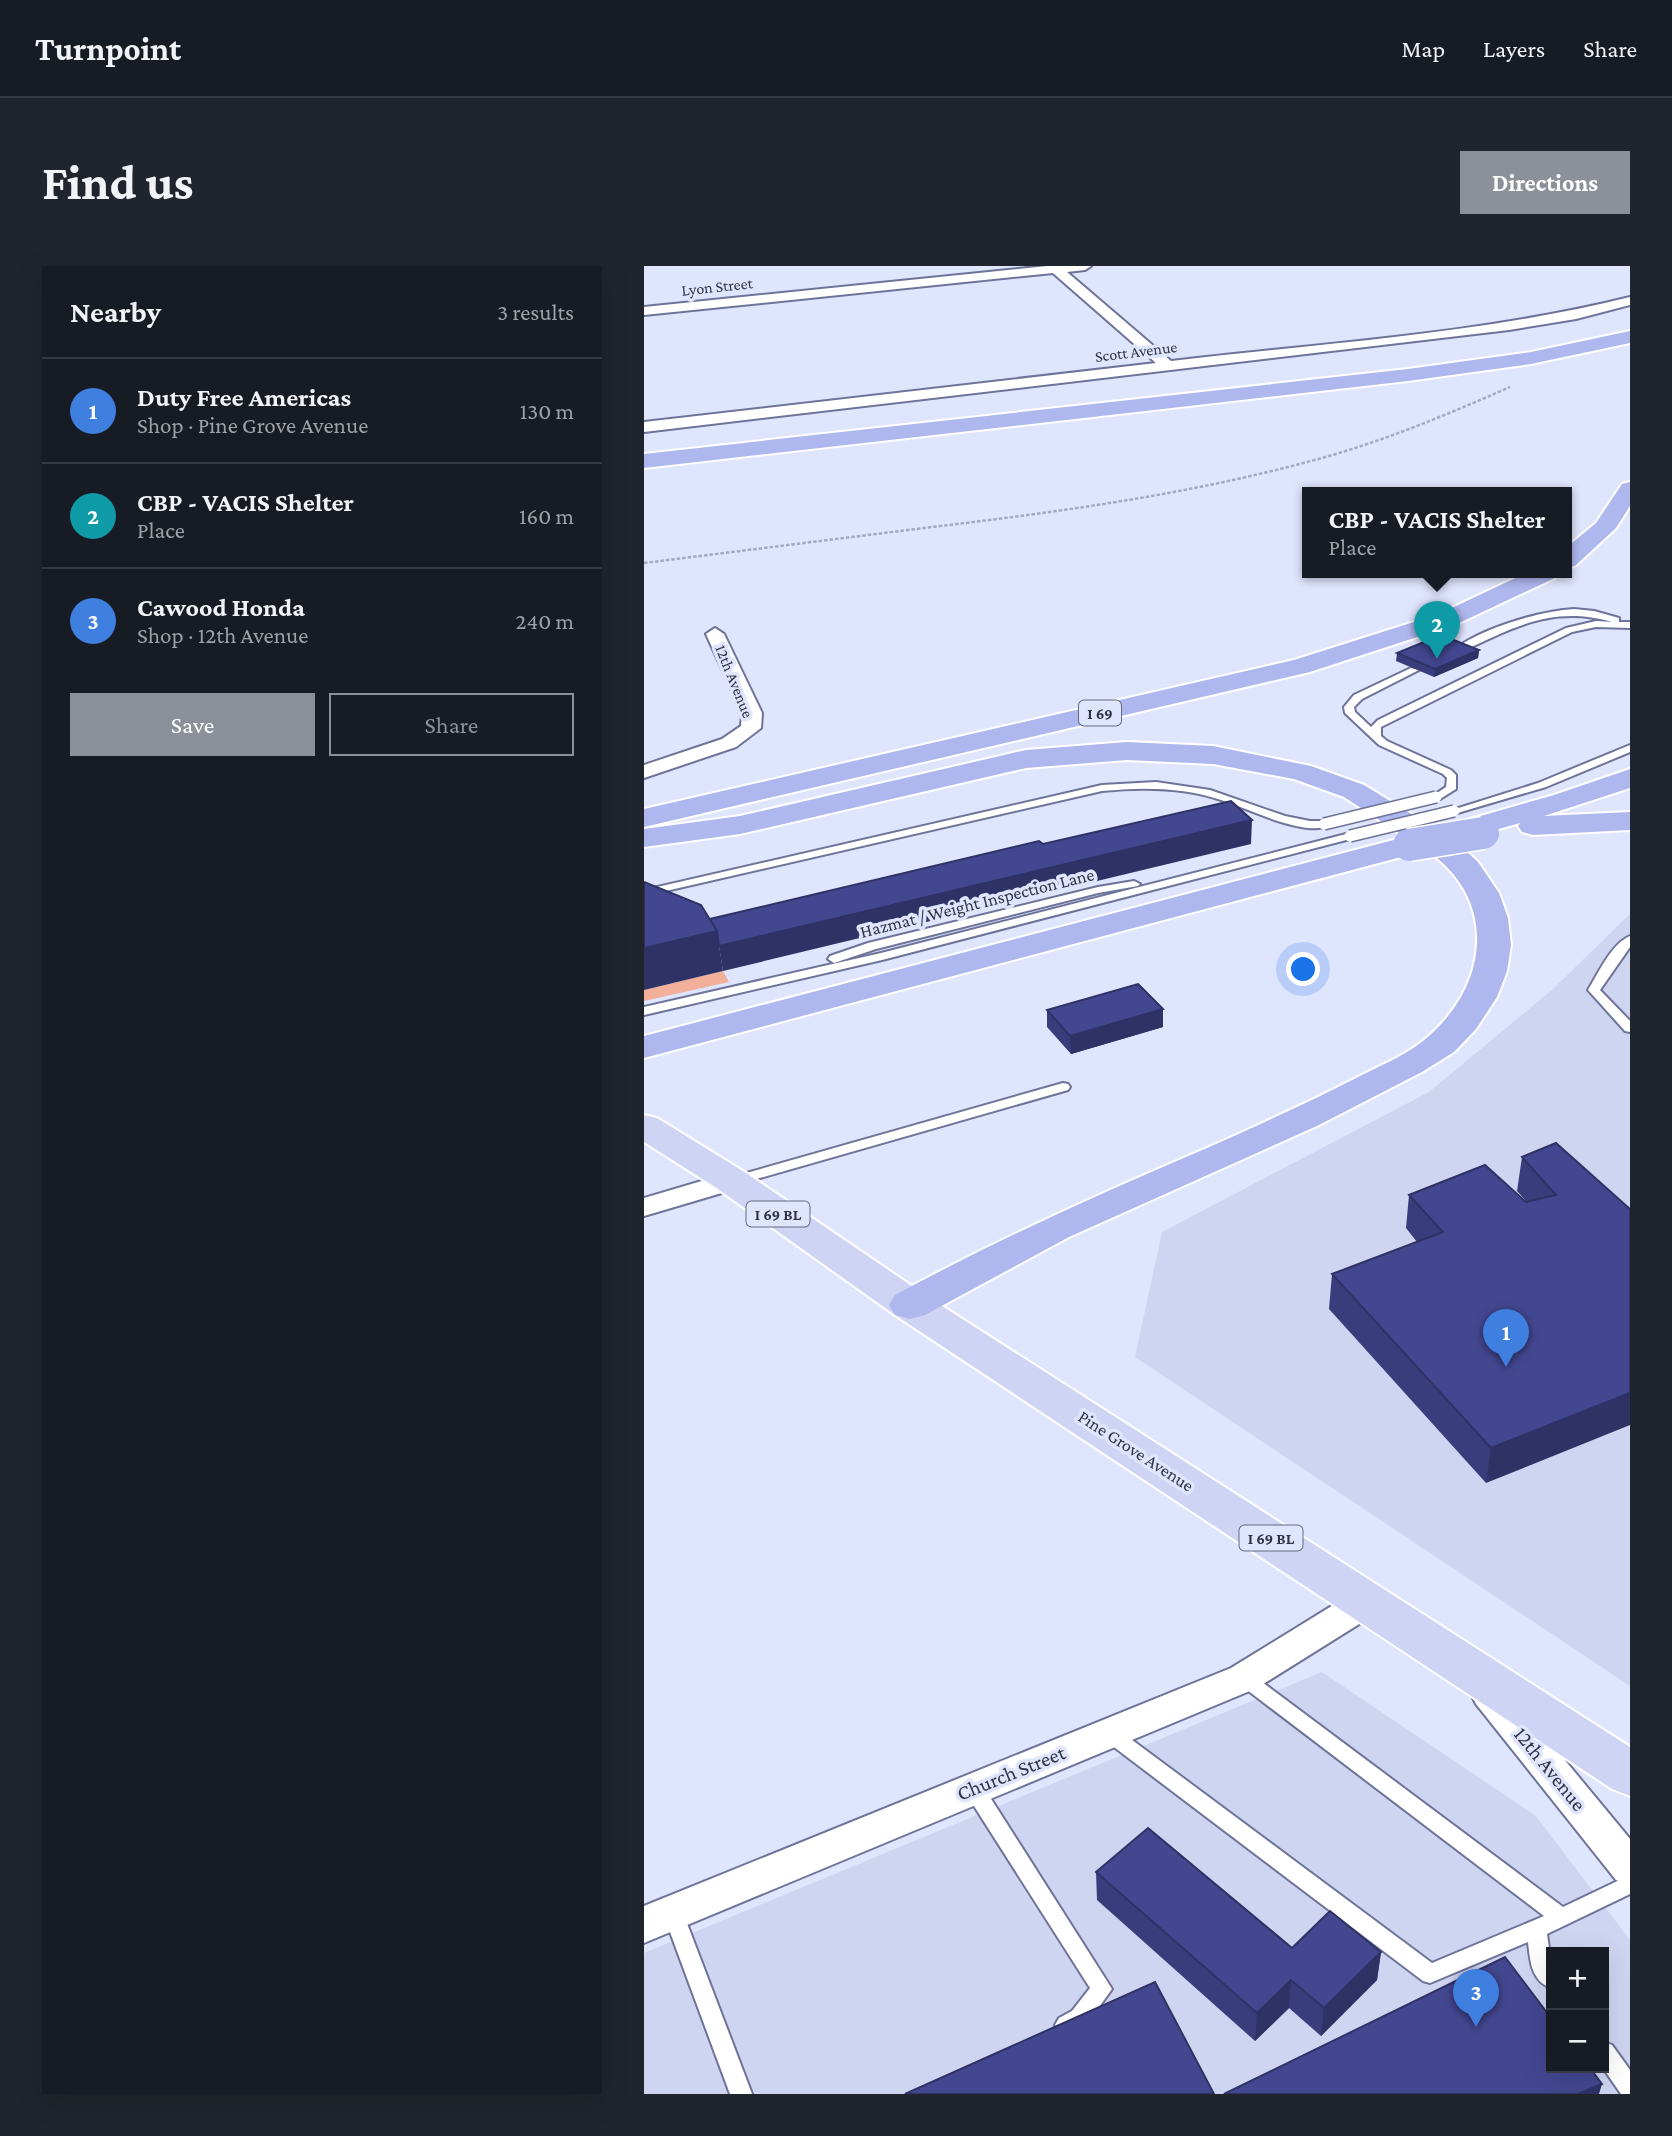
<!DOCTYPE html>
<meta charset="utf-8">
<style>
:root{--surface:#171b24;--page:#20242c;--text:#f1f3f6;--muted:#9ea1a6;--line:#363941;--accent:#8c9099}
body{margin:0;font-family:"Crimson Pro",serif;background:var(--page);color:var(--text)}
.controls{position:absolute;right:21px;bottom:21px;display:grid;overflow:hidden;border-radius:0px;box-shadow:0 7px 28px #0002}
.controls button{width:63px;height:63px;display:grid;place-items:center;padding:0;border:0;border-bottom:2px solid var(--line);background:var(--surface);color:var(--text);font:35px sans-serif}
.you{position:absolute;left:660px;top:704px;width:24px;height:24px;margin:-18px;border:5px solid #fff;border-radius:50%;background:#1a73e8;box-shadow:0 0 0 10px #1a73e833}
.badge{display:grid;place-items:center;width:46px;height:46px;border-radius:50%;background:var(--accent);color:#fff;font-size:23px;font-weight:700}
.pin{position:absolute;translate:-50% -58px;filter:drop-shadow(0 2px 4px #0008)}
.pin::after{content:'';position:absolute;top:37px;width:24px;height:21px;background:inherit;clip-path:polygon(0 0,100% 0,50% 100%)}
.popup{position:absolute;left:658px;top:221px;width:270px;height:91px;box-sizing:border-box;display:grid;place-content:center;border-radius:0px;background:var(--surface);filter:drop-shadow(0 2px 5px #0005);font-size:23px;white-space:nowrap;color:var(--muted)}
.popup b{font-size:26px;color:var(--text)}
.popup::after{content:'';position:absolute;left:50%;top:100%;margin-left:-14px;border:14px solid transparent;border-top-color:var(--surface)}
.list{margin:0;padding:0;list-style:none}
h2{display:flex;justify-content:space-between;align-items:center;height:91px;margin:0;padding:0 28px;font-size:30px}
h2 small{font-size:23px;font-weight:400;color:var(--muted)}
.list li{display:grid;grid-template-columns:46px 1fr auto;gap:21px;align-items:center;box-sizing:border-box;height:105px;padding:0 28px;border-top:2px solid var(--line)}
.list b{display:block;font-size:26px;white-space:nowrap}
.list p{margin:0;font-size:23px;white-space:nowrap;color:var(--muted)}
.list em{font-size:23px;font-style:normal;color:var(--muted)}
.actions{display:flex;gap:14px;padding:21px 28px}
.actions a{flex:1;padding:16px 0;border:2px solid var(--accent);border-radius:0px;text-align:center;font-size:24px;color:var(--accent)}
.actions .main{background:var(--accent);color:#fff}
.map{position:relative;flex:none;width:986px;height:1828px;overflow:hidden;border-radius:0px}
header{display:flex;align-items:center;gap:42px;box-sizing:border-box;height:98px;padding:0 35px;background:var(--surface);border-bottom:2px solid var(--line)}
header strong{font-size:33px}
nav{display:flex;gap:38px;margin-inline-start:auto;font-size:24px}
.intro{display:flex;align-items:center;justify-content:space-between;box-sizing:border-box;height:168px;padding:0 42px}
h1{margin:0;font-size:49px}
.button{padding:18px 32px;border-radius:0px;background:var(--accent);color:#fff;font-size:24px;font-weight:700}
main{display:flex;gap:42px;padding:0 42px}
aside{flex:1;background:var(--surface);border-radius:0px;box-shadow:0 7px 28px #0002}
.map>svg:first-child{display:block}
.built{fill:#cfd4f1;fill-rule:evenodd}
.green{fill:#f2af9a}
.lines{fill:none;stroke-linecap:round;stroke-linejoin:round}
.service-casing{stroke:#6e7499;stroke-width:4}
.minor-casing{stroke:#6e7499;stroke-width:4}
.primary-casing{stroke:#fff;stroke-width:4}
.motorway-casing{stroke:#fff;stroke-width:4}
.path{stroke:#a5a9bf;stroke-width:2.5;stroke-dasharray:3.5 2;stroke-linecap:butt}
.service{fill:#fff;fill-rule:evenodd}
.minor{fill:#fff;fill-rule:evenodd}
.primary{fill:#cfd4f5;fill-rule:evenodd}
.motorway{fill:#afb7ef;fill-rule:evenodd}
.service-bridge-casing{stroke:#6e7499;stroke-width:14;stroke-linecap:butt}
.motorway-bridge-casing{stroke:#fff;stroke-width:35;stroke-linecap:butt}
.service-bridge{stroke:#fff;stroke-width:11}
.motorway-bridge{stroke:#afb7ef;stroke-width:32}
.wall{fill:#3a3d7c}
.shaded-wall{fill:#2f3265}
.building{fill:#434790;stroke:#2f3265;stroke-width:2}
.labels{text-anchor:middle;stroke-width:7;stroke-linejoin:round;paint-order:stroke}
.far-street-label{font-size:16px;fill:#323445;stroke:#e0e5fe}
.shield{fill:#e0e5fe;stroke:#66697c;stroke-width:2}
.shield-label{font-size:16px;font-weight:bold;fill:#323445}
.street-label{font-size:18px;fill:#323445;stroke:#e0e5fe}
.near-street-label{font-size:21px;fill:#323445;stroke:#e0e5fe}
</style>
<header>
<strong>Turnpoint</strong>
<nav><a>Map</a><a>Layers</a><a>Share</a></nav>
</header>
<div class="intro"><h1>Find us</h1><a class="button">Directions</a></div>
<main>
<aside>
<h2>Nearby<small>3 results</small></h2>
<ul class="list">
<li><span class="badge" style="background:#3f7fe0">1</span><div><b>Duty Free Americas</b><p>Shop · Pine Grove Avenue</p></div><em>130 m</em></li>
<li><span class="badge" style="background:#0f9aa8">2</span><div><b>CBP - VACIS Shelter</b><p>Place</p></div><em>160 m</em></li>
<li><span class="badge" style="background:#3f7fe0">3</span><div><b>Cawood Honda</b><p>Shop · 12th Avenue</p></div><em>240 m</em></li>
</ul>
<div class="actions"><a class="main">Save</a><a>Share</a></div>
</aside>
<div class="map">
<svg width="986" height="1828" viewBox="0 0 986 1828">
<rect width="100%" height="100%" fill="#e0e5fe"/>
<g class="built">
<path d="M986 648V1420L491 1091 518 966 785 826 909 723Z"/>
<path d="M678 1406 892 1550 986 1674V1828H0V1687ZM907 1686H960V1802H907Z"/>
</g>
<path class="green" d="M79 705 85 716 0 735V724Z"/>
<g class="lines">
<defs>
<g id="service">
<path d="M930 343 950 345 975 352V356H986V362L952 361 928 366 737 461V470L743 475 807 504 812 509V523L796 533H788L787 531 802 521 803 512 799 508 735 479 701 447 700 441 710 429 767 402 775 404 718 433 710 441 711 446 727 461 734 454 922 362 952 355 968 356C909 339 871 361 819 385L811 383C838 362 896 345 930 343Z"/>
<path d="M986 479V486L902 521 810 548 805 545 894 517Z"/>
<path d="M512 516 566 524 641 550 666 555H680L686 558C675 566 656 561 644 558 621 552 599 541 577 534 539 521 498 521 458 525L0 630V624L458 519Z"/>
<path d="M706 567 710 568V572L238 694 0 749V741L237 687Z"/>
<path d="M490 615 496 618 494 620 454 627 232 683 190 697 184 693 186 690 224 677 454 621Z"/>
<path d="M986 670V681L956 724 986 755V766L981 765 944 724C954 708 967 678 986 670Z"/>
<path d="M419 817 424 818 426 821 424 824 95 918H85L83 915 85 912Z"/>
<path d="M600 1405 606 1407 919 1641 986 1609V1628L903 1668 907 1697V1722C887 1715 886 1694 884 1676L786 1717 779 1715 458 1472 456 1467 458 1462 465 1459 472 1462 788 1697 900 1650 594 1417 591 1412 594 1407Z"/>
<path d="M330 1515 337 1517 468 1723 442 1759 422 1769 415 1766 411 1759 415 1752 428 1745 446 1722 323 1529 320 1523 323 1517Z"/>
<path d="M29 1638 36 1641 39 1647 108 1828H86L19 1647 22 1641Z"/>
<path d="M960 1776 968 1779 986 1804V1828H977L959 1802Z"/>
</g>
<g id="minor">
<path d="M403 0H447L441 4 423 6 527 95C680 77 837 68 986 31V39L932 53 865 64 0 166V156L512 97 409 7 0 49V41Z"/>
<path d="M71 362 80 368 118 447 117 462 92 481 0 512V499L78 473 97 460 98 447 62 368Z"/>
<path d="M88 906 98 909 102 915 98 921 0 950V932Z"/>
<path d="M724 1322 736 1325 742 1335 736 1345 613 1422 0 1677V1640L587 1402 712 1325Z"/>
<path d="M845 1413 858 1418 986 1573V1619L972 1614 832 1438 827 1428 832 1418Z"/>
</g>
<path id="primary" d="M0 849 13 852 102 907 281 1029 986 1481V1530L968 1523 251 1049 74 923 0 876Z"/>
<g id="motorway">
<path d="M986 65V77L887 98 764 115 0 202V188L764 103 887 86Z"/>
<path d="M986 216V240L972 262 931 300 922 302V282L952 257 978 218Z"/>
<path d="M882 307H914L911 312 813 358 666 406 0 561V543L650 394 795 348Z"/>
<path d="M483 476 569 480 667 500 720 519 810 574 834 596 855 627 864 652 867 679 863 705 853 731 832 763 810 786 778 806 673 860 425 971 281 1049 266 1053 251 1049 245 1039 251 1029C355 973 455 928 563 882 617 858 670 834 722 807 744 796 768 786 786 769 847 714 853 629 779 582L776 586 0 792V770L761 571 700 531 650 513 569 498 483 494 382 502 96 568 0 581V563L96 550 382 484Z"/>
<path d="M986 503V522L900 550 986 546V564L889 569 878 566 874 560 876 557 830 570 819 567 815 561 819 555 910 529Z"/>
</g>
</defs>
<use href="#service" class="service-casing"/>
<use href="#minor" class="minor-casing"/>
<use href="#primary" class="primary-casing"/>
<use href="#motorway" class="motorway-casing"/>
<path class="path" d="M0 297C96 285 192 273 288 261 414 246 540 229 663 196 733 178 800 150 866 121"/>
<use href="#service" class="service"/>
<use href="#minor" class="minor"/>
<use href="#primary" class="primary"/>
<use href="#motorway" class="motorway"/>
<defs>
<g id="service-bridge">
<path d="M680 558 792 531"/>
<path d="M706 570 810 545"/>
</g>
<path id="motorway-bridge" d="M765 579 839 567"/>
</defs>
<use href="#service-bridge" class="service-bridge-casing"/>
<use href="#motorway-bridge" class="motorway-bridge-casing"/>
<use href="#service-bridge" class="service-bridge"/>
<use href="#motorway-bridge" class="motorway-bridge"/>
</g>
<g class="wall">
<path d="M835 384 834 392 790 411 752 395 753 387Z"/>
<path d="M519 743V761L427 788 403 761V744Z"/>
<path d="M878 891 986 943 842 1217 685 1043 688 1008 773 976 762 962 765 929 883 936 873 925Z"/>
<path d="M452 1606 648 1682 737 1686 733 1714 677 1770 645 1742 611 1775 453 1634Z"/>
</g>
<g class="shaded-wall">
<path d="M835 384 834 392 790 411 791 403Z"/>
<path d="M608 554 607 578 79 705 75 680Z"/>
<path d="M73 665 79 705 0 724V682Z"/>
<path d="M519 743V761L427 788 426 770Z"/>
<path d="M986 1127V1159L842 1217 847 1182Z"/>
<path d="M737 1686 733 1714 677 1770 680 1742Z"/>
<path d="M647 1714 645 1742 611 1775 613 1747Z"/>
<path d="M958 1818 955 1828H934Z"/>
</g>
<g class="building">
<path d="M797 369 835 384 791 403 753 387Z"/>
<path d="M587 535 608 554 75 680 73 665 66 653 395 575 399 578Z"/>
<path d="M0 616 57 639 73 665 0 682Z"/>
<path d="M494 718 519 743 426 770 403 744Z"/>
<path d="M912 877 986 943V1127L847 1182 688 1008 799 966 765 929 841 899 882 936 912 929 878 891Z"/>
<path d="M504 1562 648 1682 686 1645 737 1686 680 1742 647 1714 613 1747 452 1606Z"/>
<path d="M861 1691 907 1752V1802H946L958 1818 934 1828H580Z"/>
<path d="M511 1716 570 1828H261Z"/>
</g>
<g class="labels">
<g class="far-street-label">
<text transform="translate(73 20) rotate(-6)" y="6">Lyon Street</text>
<text transform="translate(492 85) rotate(-7)" y="6">Scott Avenue</text>
<text transform="translate(91 415) rotate(68)" y="6">12th Avenue</text>
</g>
<g class="shield">
<rect x="435" y="434.5" width="42" height="25" rx="5"/>
<rect x="102.5" y="935.5" width="63" height="25" rx="5"/>
<rect x="595.5" y="1259.5" width="63" height="25" rx="5"/>
</g>
<g class="shield-label">
<text x="456" y="453">I 69</text>
<text x="134" y="954">I 69 BL</text>
<text x="627" y="1278">I 69 BL</text>
</g>
<g class="street-label">
<text transform="translate(333 637) rotate(-14)" y="6">Hazmat / Weight Inspection Lane</text>
<text transform="translate(492 1185) rotate(33)" y="6">Pine Grove Avenue</text>
</g>
<g class="near-street-label">
<text transform="translate(906 1503) rotate(51)" y="7">12th Avenue</text>
<text transform="translate(367 1507) rotate(-22)" y="7">Church Street</text>
</g>
</g>
</svg>
<div class="controls">
<button>+</button>
<button>−</button>
</div>
<div class="you"></div>
<div class="pin badge" style="left:862px;top:1101px;background:#3f7fe0">1</div>
<div class="pin badge" style="left:793px;top:393px;background:#0f9aa8">2</div>
<div class="popup"><b>CBP - VACIS Shelter</b>Place</div>
<div class="pin badge" style="left:832px;top:1761px;background:#3f7fe0">3</div>
</div>
</main>
